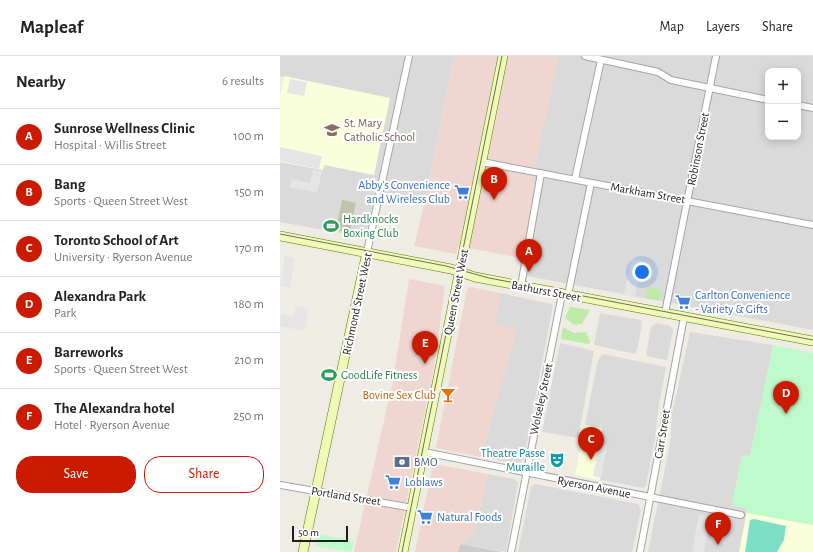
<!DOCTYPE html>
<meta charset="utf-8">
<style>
:root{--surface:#fff;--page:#f2f2f2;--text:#222;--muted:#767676;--line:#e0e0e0;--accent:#ca1a00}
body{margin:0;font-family:"Alegreya Sans",sans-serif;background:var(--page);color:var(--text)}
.controls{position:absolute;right:12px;top:12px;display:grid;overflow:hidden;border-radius:8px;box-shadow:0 2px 10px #0003}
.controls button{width:36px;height:36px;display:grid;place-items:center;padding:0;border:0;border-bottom:1px solid var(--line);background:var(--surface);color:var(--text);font:20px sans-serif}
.scale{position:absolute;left:12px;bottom:10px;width:56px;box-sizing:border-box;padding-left:4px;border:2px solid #1d1d1d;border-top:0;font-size:11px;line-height:14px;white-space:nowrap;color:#1d1d1d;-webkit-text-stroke:3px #fff;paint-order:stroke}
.you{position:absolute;left:362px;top:216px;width:14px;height:14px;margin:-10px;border:3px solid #fff;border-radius:50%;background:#1a73e8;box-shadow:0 0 0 6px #1a73e833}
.badge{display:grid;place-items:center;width:26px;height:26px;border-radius:50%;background:var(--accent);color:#fff;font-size:13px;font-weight:700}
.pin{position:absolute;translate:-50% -33px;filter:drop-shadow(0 1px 2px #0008)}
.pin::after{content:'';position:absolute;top:21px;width:14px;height:12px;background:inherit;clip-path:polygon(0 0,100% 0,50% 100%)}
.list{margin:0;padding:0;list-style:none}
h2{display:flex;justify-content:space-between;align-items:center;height:52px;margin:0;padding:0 16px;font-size:17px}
h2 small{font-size:13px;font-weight:400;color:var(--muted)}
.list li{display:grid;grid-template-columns:26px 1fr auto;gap:12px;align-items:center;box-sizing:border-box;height:56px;padding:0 16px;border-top:1px solid var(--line)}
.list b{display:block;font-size:15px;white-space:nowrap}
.list p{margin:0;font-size:13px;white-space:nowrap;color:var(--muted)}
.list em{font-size:13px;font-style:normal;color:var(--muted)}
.actions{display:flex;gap:8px;padding:12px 16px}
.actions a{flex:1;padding:9px 0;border:1px solid var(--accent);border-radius:16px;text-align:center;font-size:14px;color:var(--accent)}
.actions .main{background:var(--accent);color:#fff}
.map{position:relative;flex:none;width:533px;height:496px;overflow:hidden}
header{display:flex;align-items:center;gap:24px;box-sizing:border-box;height:56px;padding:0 20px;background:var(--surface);border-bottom:1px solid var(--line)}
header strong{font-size:19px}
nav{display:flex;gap:22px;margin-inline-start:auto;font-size:14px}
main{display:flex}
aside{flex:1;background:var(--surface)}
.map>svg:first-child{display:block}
.residential{fill:#dbdada;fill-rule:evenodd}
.commercial{fill:#f0d6d1}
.education{fill:#faffdb}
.religious{fill:#cbcbcb}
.construction{fill:#c0c3ae}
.grass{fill:#bfeaa7}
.park{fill:#befacb}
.pitch{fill:#7fdfc6}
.parking{fill:#e5e5e5}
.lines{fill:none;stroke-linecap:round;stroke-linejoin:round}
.minor-casing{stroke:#a4a4a4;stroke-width:8}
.secondary-casing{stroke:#5a7503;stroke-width:10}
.minor{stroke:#fff;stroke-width:6}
.secondary{stroke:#eefab5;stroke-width:9}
.tram{stroke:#6b6b6b;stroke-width:1}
.labels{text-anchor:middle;stroke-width:4;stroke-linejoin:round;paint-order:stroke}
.education-label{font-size:12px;fill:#785e54;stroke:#fff;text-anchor:start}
.street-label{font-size:12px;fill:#1d1d1d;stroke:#fff}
.shop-label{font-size:12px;fill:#366cbe;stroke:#fff;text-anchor:start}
.leisure-label{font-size:12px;fill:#27864d;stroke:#fff;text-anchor:start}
.food-label{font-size:12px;fill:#c56008;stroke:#fff;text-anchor:end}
.culture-label{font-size:12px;fill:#0d838f;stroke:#fff;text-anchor:end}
.service-label{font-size:12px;fill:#4e5e75;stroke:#fff;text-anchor:start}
</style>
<header>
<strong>Mapleaf</strong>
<nav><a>Map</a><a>Layers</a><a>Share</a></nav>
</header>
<main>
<aside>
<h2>Nearby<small>6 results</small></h2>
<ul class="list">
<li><span class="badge">A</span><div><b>Sunrose Wellness Clinic</b><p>Hospital · Willis Street</p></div><em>100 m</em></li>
<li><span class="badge">B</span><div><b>Bang</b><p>Sports · Queen Street West</p></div><em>150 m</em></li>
<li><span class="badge">C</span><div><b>Toronto School of Art</b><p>University · Ryerson Avenue</p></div><em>170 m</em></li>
<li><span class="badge">D</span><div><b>Alexandra Park</b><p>Park</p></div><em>180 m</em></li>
<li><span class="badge">E</span><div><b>Barreworks</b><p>Sports · Queen Street West</p></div><em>210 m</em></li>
<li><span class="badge">F</span><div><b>The Alexandra hotel</b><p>Hotel · Ryerson Avenue</p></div><em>250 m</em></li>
</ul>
<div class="actions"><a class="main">Save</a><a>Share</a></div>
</aside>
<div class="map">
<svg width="533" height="496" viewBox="0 0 533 496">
<rect width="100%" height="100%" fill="#eeece3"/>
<g class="residential">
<path d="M0 0H174L145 145 95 135 86 179 83 181 0 166V40L4 21 0 20Z"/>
<path d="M277 0H533V274L247 220 250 203 242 202 257 129 251 128 278 1ZM488 15H518V81H488Z"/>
<path d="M220 237 272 248 273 249 244 402 242 405 238 408 201 401 236 274 214 268Z"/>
<path d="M320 257 361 264 362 269 356 298 314 289Z"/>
<path d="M376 267 390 270 393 274 387 304 366 300 371 271Z"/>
<path d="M410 276 493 289 470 400 462 399 452 449 467 453 459 496H368L390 388 392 358Z"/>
<path d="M280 287 314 295 298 382 262 376Z"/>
<path d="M323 298 386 311 378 355 375 383 366 429 364 432 320 424 327 389 319 387 322 372 305 369 318 304Z"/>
<path d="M208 418 234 423 238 427 226 496 180 488 194 478Z"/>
<path d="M255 428 358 448 361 454 352 496H238L251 431Z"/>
</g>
<g class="commercial">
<path d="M174 0H279L251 128 257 129 242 202 178 190 176 198 134 190 145 145Z"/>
<path d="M129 223 165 230 154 312 116 496H74L113 325Z"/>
<path d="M190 231 220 237 215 268 237 273 201 401 156 392 187 233Z"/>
<path d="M153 408 208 418 194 478 180 488 178 496H135Z"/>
</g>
<g class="education">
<path d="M4 20 110 42 94 119 44 109 43 114 0 106V40Z"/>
<path d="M305 369 322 372 319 387 327 389 320 424 295 419Z"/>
<path d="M467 457 533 469V496H459Z"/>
</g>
<path class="religious" d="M180 488 222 496H178Z"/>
<path class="construction" d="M62 144 76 147 70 176 56 174Z"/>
<g class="grass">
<path d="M368 231 379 233 382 238 379 244 365 242Z"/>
<path d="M290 251 310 254 302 268 294 269 285 262Z"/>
<path d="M283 271 294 277 306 276 310 285 309 288 281 283Z"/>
</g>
<g class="park">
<path d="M493 289 533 297V469L467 457V453L452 450 462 399 470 400Z"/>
<path d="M38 478 74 485 71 496 35 490Z"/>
</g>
<path class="pitch" d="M474 463 506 470 504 484 497 496H465L470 464Z"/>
<g class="parking">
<path d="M10 23 27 26 24 40 7 37Z"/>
<path d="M0 91 42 100 39 113 0 105Z"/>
<path d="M33 113 42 115 37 137 10 131 12 123 30 127Z"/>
<path d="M5 200 15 202 10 232 0 230Z"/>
<path d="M352 203 362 205 355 240 344 238Z"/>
<path d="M16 250 29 253 24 275 0 270 1 257 14 260Z"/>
<path d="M319 387 327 389 321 422 313 420Z"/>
<path d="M419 458 430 461 424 496H412Z"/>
</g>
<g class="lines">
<defs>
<g id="minor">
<path d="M305 0 369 14 378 16 391 24 488 44"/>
<path d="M518 49 533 52"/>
<path d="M202 106 533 169"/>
<path d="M295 123 321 4"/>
<path d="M87 196 129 0"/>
<path d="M241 230 261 117"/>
<path d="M288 239 311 127"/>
<path d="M385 257 436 0"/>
<path d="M144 396 461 459"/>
<path d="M0 429 133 452"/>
<path d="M231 496 282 238"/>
<path d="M360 496 404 261"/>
</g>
<g id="secondary">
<path d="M0 180 171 213 195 221 533 285"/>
<path d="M23 496 87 196"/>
<path d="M123 496 223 0"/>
</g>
</defs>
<use href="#minor" class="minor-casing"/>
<use href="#secondary" class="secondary-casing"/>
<use href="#minor" class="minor"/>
<use href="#secondary" class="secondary"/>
<g class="tram">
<path d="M0 178 166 210 209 222 533 284"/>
<path d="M122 496 222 0"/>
</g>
</g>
<defs>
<symbol id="school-bare" viewBox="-9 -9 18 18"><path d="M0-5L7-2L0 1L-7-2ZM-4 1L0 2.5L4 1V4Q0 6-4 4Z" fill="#8d6e63" stroke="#fff" stroke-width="2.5" paint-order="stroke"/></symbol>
<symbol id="supermarket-bare" viewBox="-9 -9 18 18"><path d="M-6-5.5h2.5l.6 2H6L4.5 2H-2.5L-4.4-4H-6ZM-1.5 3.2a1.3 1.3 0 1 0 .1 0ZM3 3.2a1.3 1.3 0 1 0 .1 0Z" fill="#3f7fe0" stroke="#fff" stroke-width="2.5" paint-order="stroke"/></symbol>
<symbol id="stadium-bare" viewBox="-9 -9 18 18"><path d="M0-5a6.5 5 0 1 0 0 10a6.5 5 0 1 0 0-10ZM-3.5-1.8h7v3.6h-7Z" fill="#2e9e5b" stroke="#fff" stroke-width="2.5" paint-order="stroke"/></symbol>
<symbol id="bar-bare" viewBox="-9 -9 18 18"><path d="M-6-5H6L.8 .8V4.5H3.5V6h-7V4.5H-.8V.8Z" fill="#e8710a" stroke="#fff" stroke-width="2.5" paint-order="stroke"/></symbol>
<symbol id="theatre-bare" viewBox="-9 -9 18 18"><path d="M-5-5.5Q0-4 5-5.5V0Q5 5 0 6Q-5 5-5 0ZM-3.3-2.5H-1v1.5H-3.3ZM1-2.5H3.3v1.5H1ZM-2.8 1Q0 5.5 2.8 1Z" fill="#0f9aa8" stroke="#fff" stroke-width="2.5" paint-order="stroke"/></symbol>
<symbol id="bank-bare" viewBox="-9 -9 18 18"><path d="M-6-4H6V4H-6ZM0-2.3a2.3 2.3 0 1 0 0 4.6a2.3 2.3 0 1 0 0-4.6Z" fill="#5c6f8a" stroke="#fff" stroke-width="2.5" paint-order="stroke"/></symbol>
</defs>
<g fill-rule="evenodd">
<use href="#school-bare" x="41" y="63" width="22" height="22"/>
<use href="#supermarket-bare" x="171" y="125" width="22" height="22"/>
<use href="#stadium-bare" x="40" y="159" width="22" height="22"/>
<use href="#supermarket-bare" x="392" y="235" width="22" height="22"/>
<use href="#stadium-bare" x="38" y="308" width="22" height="22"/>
<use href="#bar-bare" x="157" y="328" width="22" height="22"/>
<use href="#theatre-bare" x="266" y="393" width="22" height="22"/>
<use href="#bank-bare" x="111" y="395" width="22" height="22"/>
<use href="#supermarket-bare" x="102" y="415" width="22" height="22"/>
<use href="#supermarket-bare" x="134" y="450" width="22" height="22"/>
</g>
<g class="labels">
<g class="education-label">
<text x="64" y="71">St. Mary<tspan x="64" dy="14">Catholic School</tspan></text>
</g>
<g class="street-label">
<text transform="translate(418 93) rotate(-79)" y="4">Robinson Street</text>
<text transform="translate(368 137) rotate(10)" y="4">Markham Street</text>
<text transform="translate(266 235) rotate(11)" y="4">Bathurst Street</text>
<text transform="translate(176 236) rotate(-79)" y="4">Queen Street West</text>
<text transform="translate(77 248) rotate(-78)" y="4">Richmond Street West</text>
<text transform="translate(261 343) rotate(-78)" y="4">Wolseley Street</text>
<text transform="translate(382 378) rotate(-81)" y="4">Carr Street</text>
<text transform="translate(314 431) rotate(11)" y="4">Ryerson Avenue</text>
<text transform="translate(66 440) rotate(9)" y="4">Portland Street</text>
</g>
<g class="shop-label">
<text x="170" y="133" text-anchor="end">Abby's Convenience<tspan x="170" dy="14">and Wireless Club</tspan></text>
<text x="415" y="243">Carlton Convenience<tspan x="415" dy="14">- Variety &amp; Gifts</tspan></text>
<text x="125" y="430">Loblaws</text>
<text x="157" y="465">Natural Foods</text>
</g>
<g class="leisure-label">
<text x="63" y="167">Hardknocks<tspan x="63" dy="14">Boxing Club</tspan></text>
<text x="61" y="323">GoodLife Fitness</text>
</g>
<g class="food-label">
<text x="156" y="343">Bovine Sex Club</text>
</g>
<g class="culture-label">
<text x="265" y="401">Theatre Passe<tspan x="265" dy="14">Muraille</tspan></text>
</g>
<g class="service-label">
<text x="134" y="410">BMO</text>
</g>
</g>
</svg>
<div class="controls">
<button>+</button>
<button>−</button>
</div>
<div class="scale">50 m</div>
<div class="you"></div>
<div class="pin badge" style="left:249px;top:216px">A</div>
<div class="pin badge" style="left:214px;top:144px">B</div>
<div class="pin badge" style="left:311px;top:404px">C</div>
<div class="pin badge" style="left:506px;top:358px">D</div>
<div class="pin badge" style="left:145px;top:308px">E</div>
<div class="pin badge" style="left:438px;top:489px">F</div>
</div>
</main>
